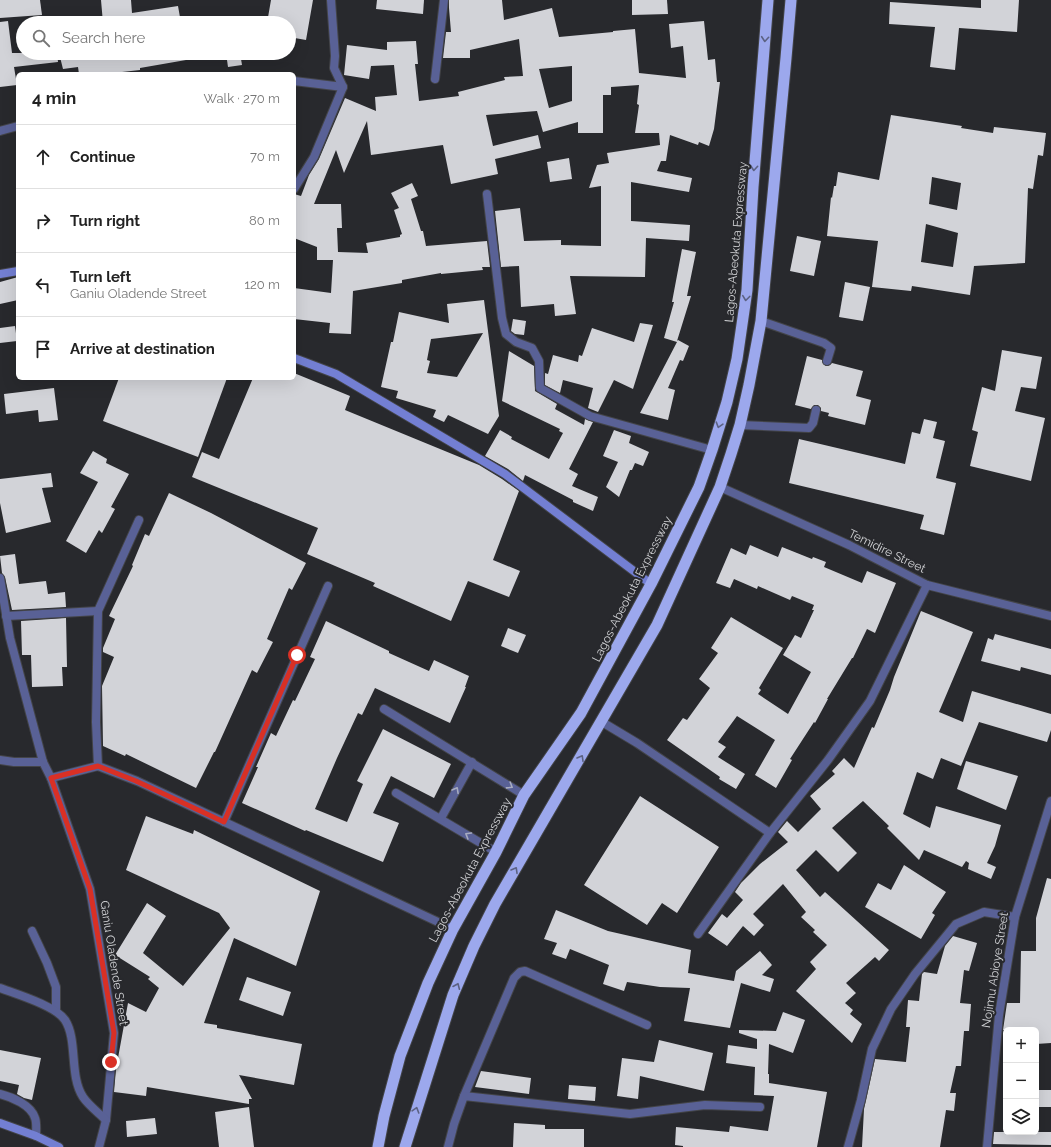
<!DOCTYPE html>
<meta charset="utf-8">
<style>
:root{--surface:#fff;--page:#f2f2f2;--text:#222;--muted:#767676;--line:#e0e0e0}
body{margin:0;font-family:Raleway,sans-serif;background:var(--page);color:var(--text)}
.controls{position:absolute;right:12px;bottom:12px;display:grid;overflow:hidden;border-radius:6px;box-shadow:0 4px 16px #0002}
.controls button{width:36px;height:36px;display:grid;place-items:center;padding:0;border:0;border-bottom:1px solid var(--line);background:var(--surface);color:var(--text);font:20px sans-serif}
.stop{position:absolute;width:12px;height:12px;margin:-9px;border:3px solid #d93025;border-radius:50%;background:#fff}
.stop.end{background:#d93025;border-color:#fff;box-shadow:0 1px 4px #0008}
.list{margin:0;padding:0;list-style:none}
h2{display:flex;justify-content:space-between;align-items:center;height:52px;margin:0;padding:0 16px;font-size:17px}
h2 small{font-size:13px;font-weight:400;color:var(--muted)}
.list li{display:grid;grid-template-columns:26px 1fr auto;gap:12px;align-items:center;box-sizing:border-box;height:64px;padding:0 16px;border-top:1px solid var(--line)}
.list b{display:block;font-size:15px;white-space:nowrap}
.list p{margin:0;font-size:13px;white-space:nowrap;color:var(--muted)}
.list em{font-size:13px;font-style:normal;color:var(--muted)}
.icon{flex:none;width:22px;height:22px;fill:none;stroke:currentColor;stroke-width:2;stroke-linecap:round;stroke-linejoin:round}
.map{position:relative;flex:none;width:1051px;height:1147px;overflow:hidden}
.search{position:absolute;background:var(--surface);box-shadow:0 4px 16px #0002;left:16px;top:16px;width:280px;height:44px;display:flex;align-items:center;gap:10px;box-sizing:border-box;padding:0 14px;border-radius:22px;color:var(--muted);font-size:15px}
.panel{position:absolute;background:var(--surface);box-shadow:0 4px 16px #0002;left:16px;top:72px;width:280px;height:308px;border-radius:6px}
.map>svg:first-child{display:block}
.building{fill:#d2d3d8;fill-rule:evenodd}
.lines{fill:none;stroke-linecap:round;stroke-linejoin:round}
.service-casing{stroke:#434448;stroke-width:10}
.minor-casing{stroke:#434448;stroke-width:10}
.secondary-casing{stroke:#434448;stroke-width:10}
.trunk-casing{stroke:#434448;stroke-width:13}
.service{stroke:#596196;stroke-width:8}
.minor{stroke:#596196;stroke-width:8}
.secondary{stroke:#737fd3;stroke-width:8}
.trunk{stroke:#9ca8ed;stroke-width:11}
.oneway{stroke:#5c6283}
.oneway2{stroke:#a8acc0}
.route{stroke:#d93025;stroke-width:5}
.labels{text-anchor:middle;stroke-width:4;stroke-linejoin:round;paint-order:stroke}
.street-label{font-size:12px;fill:#d3d4d7;stroke:#28292d}
</style>
<div class="map">
<svg width="1051" height="1147" viewBox="0 0 1051 1147">
<rect width="100%" height="100%" fill="#28292d"/>
<g class="building">
<path d="M0 0H40L42 15 0 18Z"/>
<path d="M101 0H131L132 13 178 6 181 23H103Z"/>
<path d="M271 0H313L306 40 289 37V23H267Z"/>
<path d="M377 0H424L423 14 376 9Z"/>
<path d="M449 0H502L504 20 552 8 559 37 613 32V31L635 29 639 73 686 78 683 46 671 48 669 24 704 21 708 60 715 59 717 82H720L714 129 709 146 699 142 698 145 670 135 666 161H661L657 171 692 178 689 192 631 182V221L690 225 689 241 646 238 645 277 570 276 576 314 555 316 554 304 521 307 519 266 501 267 495 211 520 208 524 241 561 240V245L601 246V186L589 188 597 165 609 163 607 153 660 145 659 133H635L639 105 637 104 639 85 611 87V95H603V133H578V122L543 132 537 111 486 115 493 146 538 135 541 148 495 159 498 174 451 184 443 145 371 155 367 121 344 173 336 150 314 204H341L342 228H337L338 252 368 253 366 243 400 237V235L402 234 394 210 399 208 391 193 412 183 418 196 411 199 421 231H423L426 246 487 241 490 267H482L483 270 441 274V273L402 280V283L353 291 351 334 329 333 330 323 294 319V288L331 293 333 260H317V247L294 238V194L301 196 309 175 319 159 345 98 376 111 375 97 397 95 394 65 371 66 369 79 344 75 347 45 387 50V42L416 41 418 64H415L419 101 459 96 458 92 505 80 504 77 523 76 519 39 470 50V58H443L446 32H451L449 8ZM572 66V101L549 108 539 69Z"/>
<path d="M632 0H667L668 14 632 15Z"/>
<path d="M981 0H1019L1017 32 959 28 955 70 930 67 935 27 889 24 890 2 981 8Z"/>
<path d="M8 21 12 53H57L58 62 14 67 17 85 0 87V22Z"/>
<path d="M59 53H186V60L140 68V70L122 72 123 74H79L78 67 63 69Z"/>
<path d="M226 53H240L242 65 228 67Z"/>
<path d="M891 115 962 126 961 128 993 133 994 127 1046 133 1043 156 1038 155 1033 189 1028 188 1025 263 974 266 970 295 912 286 911 291 872 287 878 241 827 236 831 197 832 198 834 186H836L838 172 879 180ZM932 177 961 183 957 210 929 204ZM926 224 958 233 953 267 921 262Z"/>
<path d="M569 158 572 179 550 182 547 162Z"/>
<path d="M797 236 821 241 814 276 790 271Z"/>
<path d="M682 249 696 252 687 296H691L677 341 678 340 689 346 683 361 680 360 668 388 675 390 668 420 640 413 677 342 664 338 674 302H672Z"/>
<path d="M18 277V300L0 304V282Z"/>
<path d="M845 282 870 287 863 321 839 317Z"/>
<path d="M484 300 499 416 488 434 448 415 444 422 433 417 436 410 396 398 398 391 381 387 391 342H393L399 312 449 323 447 304ZM483 333 457 377 427 373 430 361 427 360 431 339Z"/>
<path d="M513 319 526 321 524 335 515 334 511 331Z"/>
<path d="M640 323 653 325 633 389 614 380 598 412 588 408 593 388 563 380 560 393 545 385V373L548 374 553 355 578 362 579 355 582 356 592 328 634 342Z"/>
<path d="M15 326 17 341 0 343V328Z"/>
<path d="M1002 350 1042 357 1036 389 1021 387 1015 411 1045 418 1031 481 970 466 978 432 972 430 982 387 995 391Z"/>
<path d="M509 351 534 366 535 391 557 404 555 409 584 425 585 419 593 422 569 469 578 474 572 486 598 497 593 511 573 502V500L525 475 523 481 508 469 485 456 500 430 512 437 511 439 549 459 563 433 559 431 560 429 502 401Z"/>
<path d="M807 356 822 360 823 364 826 366 830 365 832 363 863 371 856 396 871 400 865 425 828 416 829 413 821 411V408L818 405H814L811 409 795 405Z"/>
<path d="M294 373 350 396 345 410 479 465 502 479 519 491 493 560 520 571 509 597 468 581 451 621 373 586 375 583 307 554 318 528 192 477 202 452 219 459 253 378H294Z"/>
<path d="M119 378H227L198 457 103 421Z"/>
<path d="M54 388 58 420 39 422 38 410 6 414 4 394Z"/>
<path d="M924 419 937 422 933 438 945 441 936 478 956 483 944 535 920 529 924 515 789 483 799 439 905 464 912 432 920 434Z"/>
<path d="M614 430 631 436 629 443 649 452 643 466 635 463 632 470H630L619 497 606 487 618 462 603 456Z"/>
<path d="M93 451 107 459 106 463 129 474 111 507 115 509 102 533 99 530 86 553 66 541 98 482 80 473Z"/>
<path d="M51 473 53 487 42 488 51 522 6 533 0 503V479Z"/>
<path d="M169 493 211 513 306 563 292 590 289 588 267 639 273 642 257 673 252 670 215 752H214L196 788 126 754 125 756 103 746 102 686 114 657 103 652V648L115 619 109 616 133 566 132 565 145 534 149 536Z"/>
<path d="M750 545 778 557 782 547 812 559 813 557 826 562 824 567 862 583 867 571 896 583 875 633 867 629 853 658H852L827 699H828L815 723 814 722 790 759 792 760 776 788 755 775 775 740 737 716 718 742 726 747 718 757 745 774 736 789 719 779 720 777 667 740 683 718 687 720 710 688 699 679 718 653 711 648 731 617 783 648 759 688 761 690 758 694 788 714 811 672 783 655 795 635 801 638 814 610H812L814 605 792 596 790 600 758 586 757 589 734 579 730 588 716 583 731 548 746 555Z"/>
<path d="M15 554 19 584 46 581 48 594 65 592 66 607 12 610 5 577 2 573 0 556Z"/>
<path d="M921 611 973 632 939 712 963 722 972 691 1051 714V730L1047 742 979 722 961 766 941 758 933 779 917 772 903 814 930 828 936 806 1001 825 995 846 987 863 996 867 991 879 968 869 969 863 966 861 962 867 924 850 919 860 887 828 889 826 863 801 832 828 857 853 838 872 816 850 796 870 820 897 825 892 889 950 879 961 875 957 846 983 856 993 845 1003 853 1010 850 1014 862 1024 852 1043 796 991 816 969 810 962 827 945 813 932 815 930 801 917 806 912 783 884 753 914 764 925 754 936 743 926 727 946 708 933 722 914 727 918 743 900 735 892 741 883 760 864 788 842 778 832 787 821 798 832 821 809 810 796 835 774 832 771 844 758 854 768 872 727 874 728 890 690 894 677Z"/>
<path d="M66 618 67 667H62L63 686 32 687 31 655H22L21 621Z"/>
<path d="M326 621 389 651V653L429 671 434 660 469 676 465 687H466L450 723 375 688 362 715 358 713 337 758 315 809 347 822 363 784 357 781 383 729 451 764 434 798 391 776 373 813 399 823 383 862 306 830 305 831 242 803 258 767H256L271 733 276 736 293 700 295 701 315 659 310 657Z"/>
<path d="M508 628 526 635 518 653 501 646Z"/>
<path d="M995 634 1051 649V675L1021 667 1020 671 981 661 988 638 993 640Z"/>
<path d="M966 761 1018 776 1006 810 957 789Z"/>
<path d="M640 796 719 847 677 913 662 903 647 925 584 885Z"/>
<path d="M146 816 193 834 194 830 320 891 296 966 234 938 204 1023 217 1025V1028L302 1044 294 1085 239 1075 252 1099H249V1104L147 1087 146 1096 114 1092 116 1069 128 1003 146 1012 159 988 148 979 150 977 115 955 147 903 166 916 143 953 183 986 230 928 219 913 126 870Z"/>
<path d="M904 865 946 892 932 913 935 915 921 939 865 907 878 883 891 890Z"/>
<path d="M1047 878 1051 879V1043L1036 1044V1030H1003L1007 1003H1020L1021 951H1036V918Z"/>
<path d="M556 910 608 931 691 950 688 973 734 981 736 971 760 951 772 965 762 975 774 979 770 992 741 983 730 1028 684 1021 690 988 660 987 627 982 624 991 603 984 609 965 570 949 566 959 552 954 557 943 544 939Z"/>
<path d="M953 936 977 943 969 971 964 970 960 1003 971 1004 969 1031H964L961 1066H956L950 1093H956L954 1111 946 1110 940 1147H862L864 1109 875 1059 906 1062 910 1027H906L908 1000 919 1001 922 974 924 972 937 974 945 946Z"/>
<path d="M247 977 291 992 283 1016 239 1000Z"/>
<path d="M783 1012 805 1020 793 1053 769 1044 768 1074H769V1083L827 1092 817 1147H683V1146L675 1145 676 1127 729 1132 730 1126 768 1131 774 1096 754 1095 755 1067 726 1063 728 1045 757 1049V1039L739 1033V1030L776 1031Z"/>
<path d="M659 1040 713 1053 704 1091 640 1076 638 1099 617 1096 622 1058 654 1062Z"/>
<path d="M0 1050 41 1058 32 1100 24 1098 17 1094 19 1085 0 1081Z"/>
<path d="M481 1071 531 1078 529 1094 475 1087Z"/>
<path d="M569 1085 596 1087 595 1101 568 1099Z"/>
<rect x="1036" y="1090" width="15" height="17"/>
<path d="M249 1107 254 1147H219L215 1112Z"/>
<path d="M155 1118 157 1134 127 1137 126 1121Z"/>
<path d="M514 1123 545 1125V1129H584V1147H513Z"/>
<path d="M994 1132H1051V1145L993 1144Z"/>
</g>
<g class="lines">
<defs>
<g id="service">
<path d="M761 321 824 343 831 348 827 361"/>
<path d="M740 425 809 428 813 423 816 410"/>
<path d="M384 709 524 795"/>
<path d="M396 793 496 852"/>
<path d="M441 818 472 762"/>
<path d="M32 931 47 963 56 987V1011"/>
<path d="M0 1094C12 1097 31 1105 35 1118 37 1123 36 1131 36 1136"/>
</g>
<g id="minor">
<path d="M435 79 444 0"/>
<path d="M294 81 343 87"/>
<path d="M0 131 18 126"/>
<path d="M294 189 314 157 343 87 334 68 335 56 331 0"/>
<path d="M487 194 502 318 506 334 516 342 532 348 539 361 540 388 590 416 712 450"/>
<path d="M720 487 849 545 927 585 1051 616"/>
<path d="M0 578 10 638 43 762 51 778 90 889 114 1033 106 1120 99 1147"/>
<path d="M6 616 98 611"/>
<path d="M602 722 637 743 770 833 828 760 870 701 927 585"/>
<path d="M0 760 14 762H43"/>
<path d="M98 766 96 722 98 611 139 520"/>
<path d="M51 778 98 766 137 781 453 929"/>
<path d="M224 822 328 586"/>
<path d="M698 934 770 833"/>
<path d="M0 988C16 994 56 1006 65 1020 78 1040 69 1076 83 1097 89 1106 99 1113 106 1120"/>
<path d="M464 1096 514 978 520 972 525 971 647 1025"/>
<path d="M448 1147 454 1124 464 1096 630 1114 705 1105 760 1107"/>
<path d="M848 1147 861 1100 872 1049 891 1009 915 974 956 924 984 912 1015 917"/>
<path d="M987 1147 999 1015 1015 917 1051 801"/>
</g>
<g id="secondary">
<path d="M0 274 18 271"/>
<path d="M294 358 336 374 505 474 651 584"/>
<path d="M0 1123 36 1136 59 1147"/>
</g>
<g id="trunk">
<path d="M378 1147 384 1116 400 1056 428 983 453 929 496 852 524 795 581 713 651 584 699 487 712 450 727 402 737 359 747 290 753 187 768 0"/>
<path d="M405 1147 453 995 474 946 495 904 657 625 720 487 731 454 740 425 749 385 761 321 786 58 791 0"/>
</g>
</defs>
<use href="#service" class="service-casing"/>
<use href="#minor" class="minor-casing"/>
<use href="#secondary" class="secondary-casing"/>
<use href="#trunk" class="trunk-casing"/>
<use href="#service" class="service"/>
<use href="#minor" class="minor"/>
<use href="#secondary" class="secondary"/>
<use href="#trunk" class="trunk"/>
</g>
<defs><path id="oneway-chevron" d="M-2-3.5L2.5 0L-2 3.5" fill="none" stroke-width="1.6" stroke-linecap="round" stroke-linejoin="round"/></defs>
<g class="oneway">
<use href="#oneway-chevron" transform="translate(765 39) rotate(95)"/>
<use href="#oneway-chevron" transform="translate(754 168) rotate(95)"/>
<use href="#oneway-chevron" transform="translate(746 298) rotate(97)"/>
<use href="#oneway-chevron" transform="translate(719 425) rotate(107)"/>
<use href="#oneway-chevron" transform="translate(581 758) rotate(-60)"/>
<use href="#oneway-chevron" transform="translate(515 870) rotate(-60)"/>
<use href="#oneway-chevron" transform="translate(457 986) rotate(-67)"/>
<use href="#oneway-chevron" transform="translate(416 1110) rotate(-73)"/>
</g>
<g class="oneway2">
<use href="#oneway-chevron" transform="translate(510 786) rotate(32)"/>
<use href="#oneway-chevron" transform="translate(456 790) rotate(-61)"/>
<use href="#oneway-chevron" transform="translate(468 835) rotate(-149)"/>
</g>
<g class="lines">
<path class="route" d="M111 1062 114 1033 90 889 51 778 98 766 136 781 224 822 297 655"/>
</g>
<g class="labels">
<g class="street-label">
<text transform="translate(736 242) rotate(-85)" y="4">Lagos-Abeokuta Expressway</text>
<text transform="translate(887 551) rotate(26)" y="4">Temidire Street</text>
<text transform="translate(632 589) rotate(-63)" y="4">Lagos-Abeokuta Expressway</text>
<text transform="translate(470 870) rotate(-62)" y="4">Lagos-Abeokuta Expressway</text>
<text transform="translate(114 963) rotate(81)" y="4">Ganiu Oladende Street</text>
<text transform="translate(995 970) rotate(-81)" y="4">Nojimu Abioye Street</text>
</g>
</g>
</svg>
<div class="controls">
<button>+</button>
<button>−</button>
<button><svg class="icon" aria-label="layers" viewBox="0 0 24 24"><path d="M12 4l9 5-9 5-9-5zM3 14l9 5 9-5"/></svg></button>
</div>
<div class="stop" style="left:297px;top:655px"></div>
<div class="stop end" style="left:111px;top:1062px"></div>
<div class="search"><svg class="icon" aria-label="search" viewBox="0 0 24 24"><circle cx="10" cy="10" r="6"/><path d="M15 15l6 6"/></svg>Search here</div>
<section class="panel">
<h2>4 min<small>Walk · 270 m</small></h2>
<ul class="list">
<li><svg class="icon" aria-label="ahead" viewBox="0 0 24 24"><path d="M12 20V5M6 11l6-6 6 6"/></svg><div><b>Continue</b></div><em>70 m</em></li>
<li><svg class="icon" aria-label="right" viewBox="0 0 24 24"><path d="M7 20v-9h11M14 6l5 5-5 5"/></svg><div><b>Turn right</b></div><em>80 m</em></li>
<li><svg class="icon" aria-label="left" viewBox="0 0 24 24"><path d="M17 20v-9H6M10 6l-5 5 5 5"/></svg><div><b>Turn left</b><p>Ganiu Oladende Street</p></div><em>120 m</em></li>
<li><svg class="icon" aria-label="arrive" viewBox="0 0 24 24"><path d="M6 21V4h12l-3 4 3 4H6"/></svg><div><b>Arrive at destination</b></div></li>
</ul>
</section>
</div>
